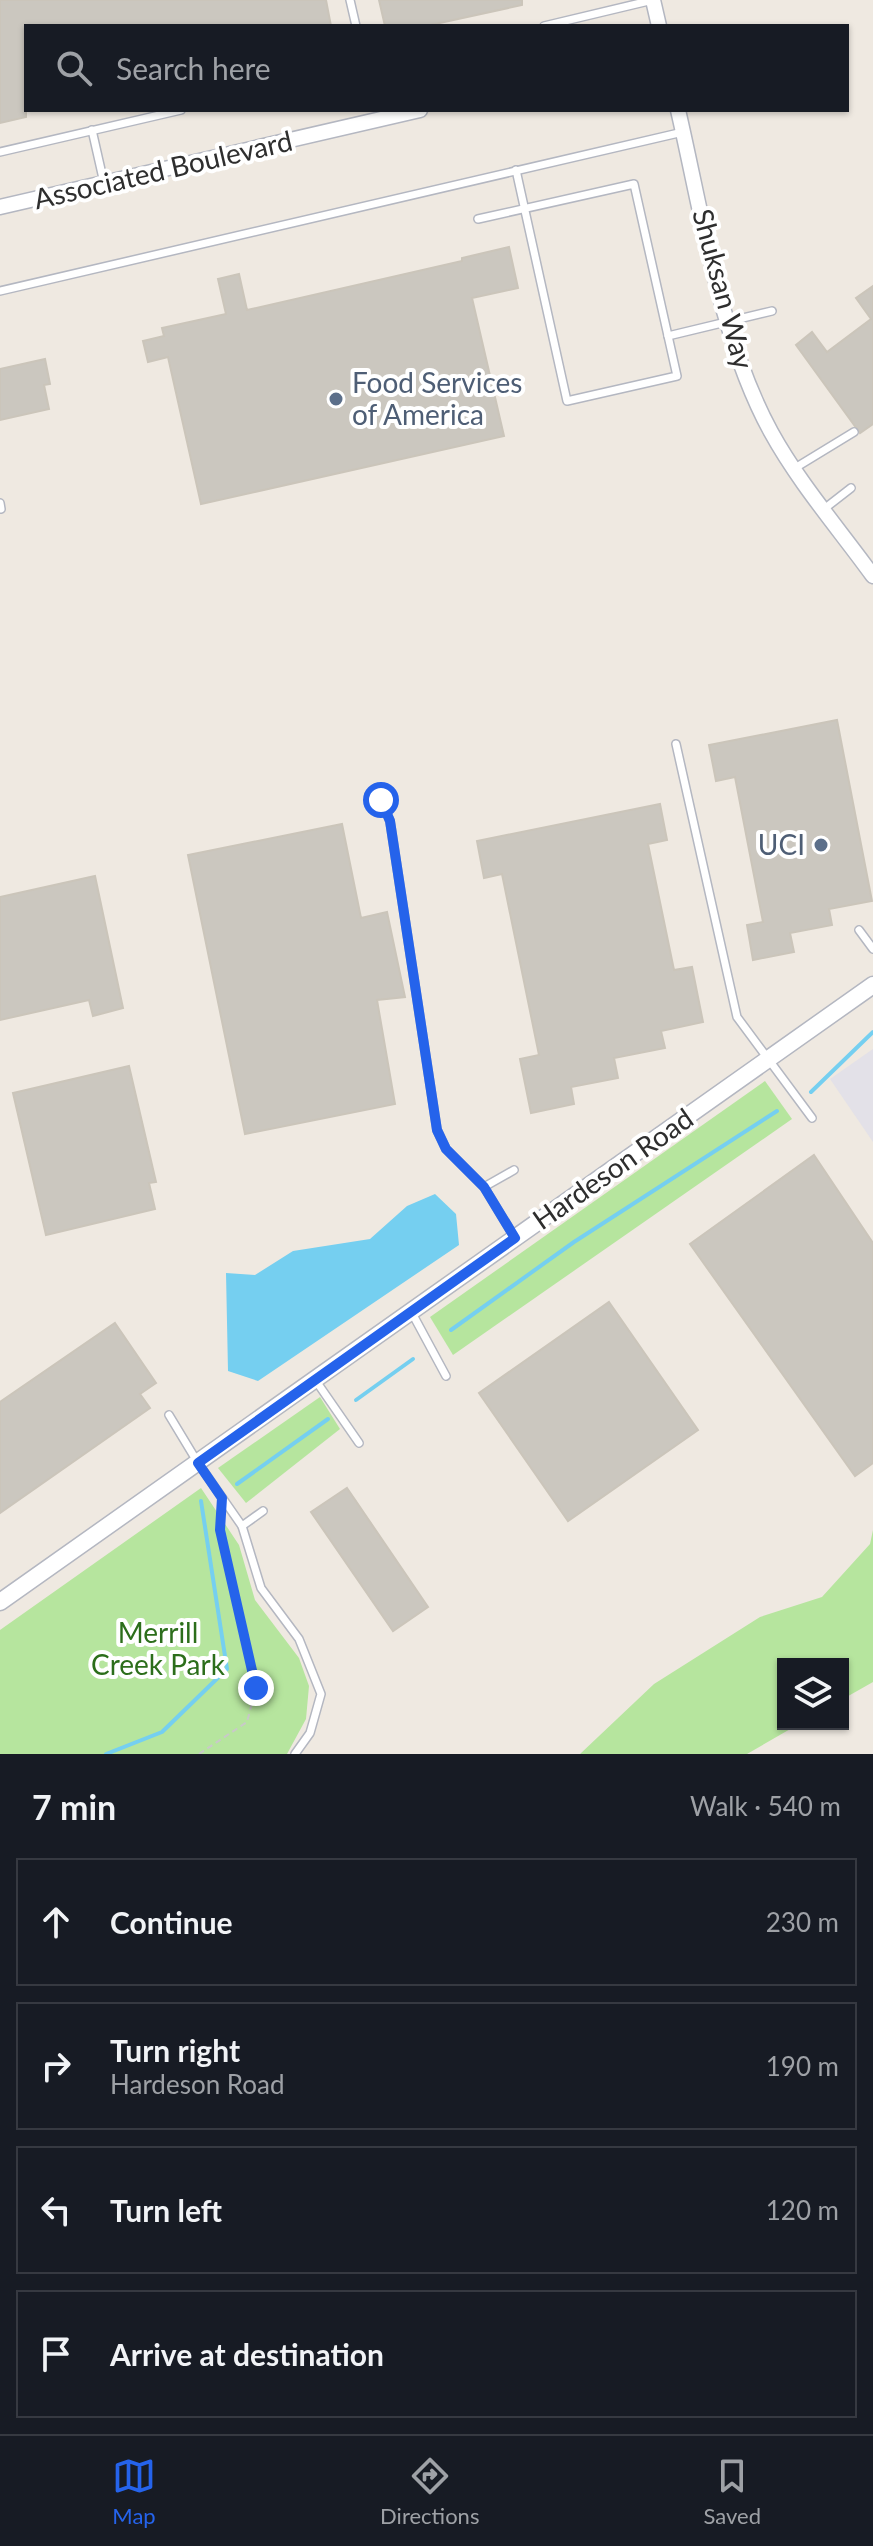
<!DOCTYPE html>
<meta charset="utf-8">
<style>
:root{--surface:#171b24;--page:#20242c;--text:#f1f3f6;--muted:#9ea1a6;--line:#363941;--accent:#2563eb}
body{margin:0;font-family:Lato,sans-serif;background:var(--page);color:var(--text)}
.controls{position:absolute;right:24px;bottom:24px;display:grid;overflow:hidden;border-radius:0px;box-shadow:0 2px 6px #0004}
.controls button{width:72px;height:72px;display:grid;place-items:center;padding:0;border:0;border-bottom:2px solid var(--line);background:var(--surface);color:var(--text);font:40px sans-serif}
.stop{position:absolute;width:24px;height:24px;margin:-18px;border:6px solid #2563eb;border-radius:50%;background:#fff}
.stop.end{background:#2563eb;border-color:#fff;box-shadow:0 2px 8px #0008}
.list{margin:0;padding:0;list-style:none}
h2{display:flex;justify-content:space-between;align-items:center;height:104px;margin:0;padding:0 32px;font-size:34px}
h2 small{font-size:26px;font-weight:400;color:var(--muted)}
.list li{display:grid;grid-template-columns:52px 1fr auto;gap:24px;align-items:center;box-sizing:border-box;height:128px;margin:0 16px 16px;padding:0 16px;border:2px solid var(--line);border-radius:0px}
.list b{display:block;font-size:30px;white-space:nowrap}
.list p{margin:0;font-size:26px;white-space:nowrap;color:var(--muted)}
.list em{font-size:26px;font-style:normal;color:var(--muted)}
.icon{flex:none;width:44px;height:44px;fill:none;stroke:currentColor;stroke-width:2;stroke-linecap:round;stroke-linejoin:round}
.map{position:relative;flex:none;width:873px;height:1754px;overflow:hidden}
.search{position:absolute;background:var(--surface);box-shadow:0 2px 6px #0004;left:24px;right:24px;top:24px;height:88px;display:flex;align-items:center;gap:20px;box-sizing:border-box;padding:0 28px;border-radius:0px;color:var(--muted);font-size:30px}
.sheet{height:680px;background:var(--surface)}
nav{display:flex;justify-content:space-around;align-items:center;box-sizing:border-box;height:112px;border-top:2px solid var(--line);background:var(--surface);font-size:22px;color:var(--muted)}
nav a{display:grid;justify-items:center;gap:4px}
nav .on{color:var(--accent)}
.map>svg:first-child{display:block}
.industrial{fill:#e3e1e8}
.green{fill:#b6e59e}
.water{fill:#75cff0}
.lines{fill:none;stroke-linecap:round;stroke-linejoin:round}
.stream{stroke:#75cff0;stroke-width:4}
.building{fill:#cbc7bf;stroke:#cbc5ba;stroke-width:2}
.service-casing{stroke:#b4b7c1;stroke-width:10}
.minor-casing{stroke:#b4b7c1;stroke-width:17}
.tertiary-casing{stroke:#b4b7c1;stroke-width:19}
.path{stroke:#c9c9c9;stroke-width:2;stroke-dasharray:6 4;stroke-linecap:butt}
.service{stroke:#fff;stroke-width:7}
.minor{stroke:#fff;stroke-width:14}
.tertiary{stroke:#fff;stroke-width:16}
.route{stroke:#2563eb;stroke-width:10}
.service-dot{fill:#5c6f8a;stroke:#fff;stroke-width:3}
.labels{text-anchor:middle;stroke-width:8;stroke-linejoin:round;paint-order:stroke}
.street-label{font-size:28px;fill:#2e2e2e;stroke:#fff}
.service-label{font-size:28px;fill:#4e5e75;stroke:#fff;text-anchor:start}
.park-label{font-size:28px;fill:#2c6e1b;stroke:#fff}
</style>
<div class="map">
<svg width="873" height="1754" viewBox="0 0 873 1754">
<rect width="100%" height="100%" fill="#efe9e1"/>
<path class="industrial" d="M873 1049V1142L830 1079Z"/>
<g class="green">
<path d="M765 1081 792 1119 453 1355 430 1317Z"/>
<path d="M320 1397 340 1429 246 1503 218 1468Z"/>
<path d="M201 1488 239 1545 255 1600 299 1658 309 1686 306 1719 287 1754H0V1630Z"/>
<path d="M873 1530V1682L843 1699V1664H783V1724H799L747 1754H580L654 1684 760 1617 822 1597 870 1544Z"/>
</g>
<path class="water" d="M435 1194 456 1214 459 1245 258 1381 228 1371 226 1273 255 1275 293 1251 370 1239 407 1206Z"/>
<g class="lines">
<g class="stream">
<path d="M811 1092 873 1032"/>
<path d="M451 1330 574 1242 777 1111"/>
<path d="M356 1400 413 1359"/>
<path d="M237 1484 328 1419"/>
<path d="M106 1754 162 1732 227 1669 201 1501"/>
</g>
</g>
<g class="building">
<path d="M0 0H326L331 26H26V117L0 123Z"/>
<path d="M379 0H522V5L426 26H385Z"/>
<path d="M509 247 518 288 472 298 504 436 201 504 168 357 148 362 143 341 164 336 162 328 226 314 218 279 239 274 247 310 462 261V258Z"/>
<path d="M873 286V424L860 433 796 345 812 332 827 352 871 319 856 298Z"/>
<path d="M45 359 50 384 44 385 49 409 0 420V369Z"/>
<path d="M837 720 872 901 829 909 832 925 790 933 794 952 753 960 747 925 763 922 735 777 716 781 709 745Z"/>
<path d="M660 804 667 840 648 844 674 970 692 967 703 1022 661 1031 665 1048 614 1058 618 1078 571 1087 574 1104 531 1113 520 1059 539 1055 502 874 484 878 477 841Z"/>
<path d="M342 824 361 918 387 912 405 997 377 1000 395 1104 245 1134 188 855Z"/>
<path d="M95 876 123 1008 93 1016 89 1000 0 1020V897Z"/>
<path d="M129 1066 156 1182 149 1183 155 1209 46 1235 13 1093Z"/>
<path d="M814 1155 873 1243V1463L855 1476 690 1244Z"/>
<path d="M609 1302 698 1430 568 1521 479 1393Z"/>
<path d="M115 1323 156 1383 140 1394 150 1408 0 1513V1402Z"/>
<path d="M347 1488 428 1607 393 1631 311 1512Z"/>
</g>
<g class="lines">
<defs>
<g id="service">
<path d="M350 0 356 26"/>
<path d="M544 26 653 0"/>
<path d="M92 130 104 183"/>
<path d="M0 152 181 110"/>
<path d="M478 219 634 184 677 376 567 401C550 324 533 247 516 170"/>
<path d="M0 291 683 132"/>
<path d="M668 336 772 311"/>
<path d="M795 468 854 432"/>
<path d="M0 503 1 509"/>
<path d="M824 509 851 488"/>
<path d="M676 744 737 1017 812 1118"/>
<path d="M369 795 381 800 390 821 437 1130 446 1149 484 1187 515 1238"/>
<path d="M859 930 873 949"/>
<path d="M484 1187 514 1170"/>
<path d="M412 1313 446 1376"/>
<path d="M316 1381 359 1443"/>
<path d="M169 1415 198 1463 242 1526 261 1588 299 1639 321 1694 310 1733 295 1754"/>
<path d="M242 1526 263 1511"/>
</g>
<g id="minor">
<path d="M653 0 659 26"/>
<path d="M678 110C702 213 720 339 771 432 799 483 839 529 873 576"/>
<path d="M0 207 420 110"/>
</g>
<path id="tertiary" d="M0 1602 873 985"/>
</defs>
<use href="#service" class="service-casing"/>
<use href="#minor" class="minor-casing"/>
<use href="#tertiary" class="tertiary-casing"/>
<path class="path" d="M199 1754 247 1722 256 1688 220 1530 221 1515"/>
<use href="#service" class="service"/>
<use href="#minor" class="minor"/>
<use href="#tertiary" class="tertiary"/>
</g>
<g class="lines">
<path class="route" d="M256 1688 220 1530 222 1498 198 1463 515 1238 484 1187 446 1149 437 1130 390 821 381 800"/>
</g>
<g class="service-dot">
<circle cx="336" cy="399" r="8"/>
<circle cx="821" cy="845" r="8"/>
</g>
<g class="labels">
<g class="street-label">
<text transform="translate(163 170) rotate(-13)" y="10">Associated Boulevard</text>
<text transform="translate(723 289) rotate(75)" y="10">Shuksan Way</text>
<text transform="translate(613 1169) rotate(-35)" y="10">Hardeson Road</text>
</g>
<g class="service-label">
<text x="352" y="393">Food Services<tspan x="352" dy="32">of America</tspan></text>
<text x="805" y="855" text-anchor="end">UCI</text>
</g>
<g class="park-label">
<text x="158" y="1643">Merrill<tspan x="158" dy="32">Creek Park</tspan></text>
</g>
</g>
</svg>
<div class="controls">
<button><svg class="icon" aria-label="layers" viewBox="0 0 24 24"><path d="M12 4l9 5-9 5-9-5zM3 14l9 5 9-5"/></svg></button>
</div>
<div class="stop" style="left:381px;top:800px"></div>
<div class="stop end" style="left:256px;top:1688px"></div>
<div class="search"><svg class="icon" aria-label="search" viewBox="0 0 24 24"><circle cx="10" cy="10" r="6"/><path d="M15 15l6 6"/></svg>Search here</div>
</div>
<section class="sheet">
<h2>7 min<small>Walk · 540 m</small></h2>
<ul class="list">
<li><svg class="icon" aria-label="ahead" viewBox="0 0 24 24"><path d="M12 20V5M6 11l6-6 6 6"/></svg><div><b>Continue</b></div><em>230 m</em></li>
<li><svg class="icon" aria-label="right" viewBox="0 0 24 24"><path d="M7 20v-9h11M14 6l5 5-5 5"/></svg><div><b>Turn right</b><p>Hardeson Road</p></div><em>190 m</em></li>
<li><svg class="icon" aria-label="left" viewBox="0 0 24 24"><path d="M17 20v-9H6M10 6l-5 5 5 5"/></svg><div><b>Turn left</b></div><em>120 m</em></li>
<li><svg class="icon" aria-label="arrive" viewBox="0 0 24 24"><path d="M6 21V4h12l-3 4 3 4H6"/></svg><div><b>Arrive at destination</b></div></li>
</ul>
</section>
<nav>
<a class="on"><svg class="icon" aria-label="map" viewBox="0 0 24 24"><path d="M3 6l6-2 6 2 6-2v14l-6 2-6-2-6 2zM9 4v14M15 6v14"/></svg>Map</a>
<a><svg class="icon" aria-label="directions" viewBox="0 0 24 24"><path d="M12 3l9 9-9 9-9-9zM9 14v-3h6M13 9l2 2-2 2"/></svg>Directions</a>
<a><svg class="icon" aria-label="saved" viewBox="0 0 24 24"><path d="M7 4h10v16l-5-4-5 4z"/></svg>Saved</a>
</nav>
